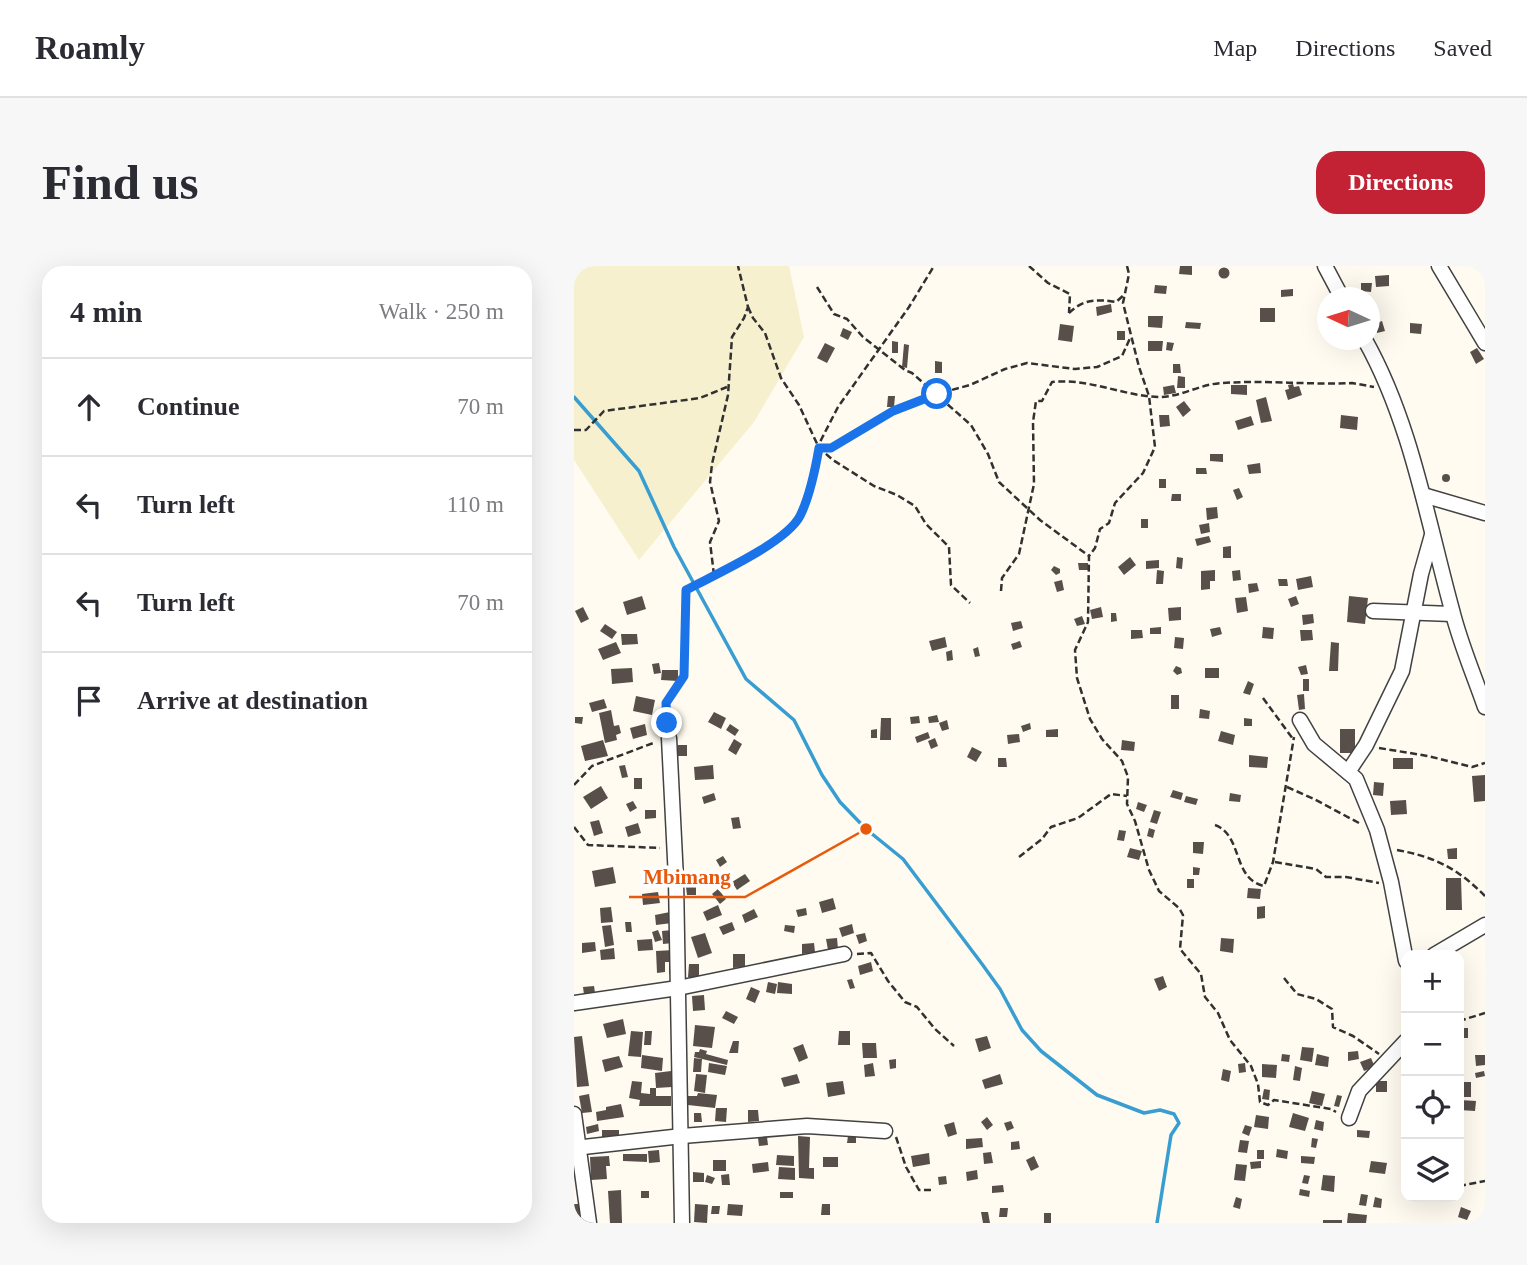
<!DOCTYPE html>
<meta charset="utf-8">
<style>
:root{--surface:#fff;--page:#f7f7f7;--text:#2b2b33;--muted:#7c7c81;--line:#e1e1e2;--accent:#c32234}
body{margin:0;font-family:Georgia,serif;background:var(--page);color:var(--text)}
.controls{position:absolute;right:21px;bottom:21px;display:grid;overflow:hidden;border-radius:14px;box-shadow:0 7px 28px #0002}
.controls button{width:63px;height:63px;display:grid;place-items:center;padding:0;border:0;border-bottom:2px solid var(--line);background:var(--surface);color:var(--text);font:35px sans-serif}
.compass{position:absolute;left:743px;top:21px;width:63px;height:63px;border-radius:50%;background:var(--surface);box-shadow:0 7px 28px #0002;rotate:274deg}
.stop{position:absolute;width:21px;height:21px;margin:-16px;border:5px solid #1a73e8;border-radius:50%;background:#fff}
.stop.end{background:#1a73e8;border-color:#fff;box-shadow:0 2px 7px #0008}
.list{margin:0;padding:0;list-style:none}
h2{display:flex;justify-content:space-between;align-items:center;height:91px;margin:0;padding:0 28px;font-size:30px}
h2 small{font-size:23px;font-weight:400;color:var(--muted)}
.list li{display:grid;grid-template-columns:46px 1fr auto;gap:21px;align-items:center;box-sizing:border-box;height:98px;padding:0 28px;border-top:2px solid var(--line)}
.list b{display:block;font-size:26px;white-space:nowrap}
.list em{font-size:23px;font-style:normal;color:var(--muted)}
.icon{flex:none;width:38px;height:38px;fill:none;stroke:currentColor;stroke-width:2;stroke-linecap:round;stroke-linejoin:round}
.map{position:relative;flex:none;width:911px;height:957px;overflow:hidden;border-radius:21px}
header{display:flex;align-items:center;gap:42px;box-sizing:border-box;height:98px;padding:0 35px;background:var(--surface);border-bottom:2px solid var(--line)}
header strong{font-size:33px}
nav{display:flex;gap:38px;margin-inline-start:auto;font-size:24px}
.intro{display:flex;align-items:center;justify-content:space-between;box-sizing:border-box;height:168px;padding:0 42px}
h1{margin:0;font-size:49px}
.button{padding:18px 32px;border-radius:21px;background:var(--accent);color:#fff;font-size:24px;font-weight:700}
main{display:flex;gap:42px;padding:0 42px}
aside{flex:1;background:var(--surface);border-radius:21px;box-shadow:0 7px 28px #0002}
.map>svg:first-child{display:block}
.farmland{fill:#f6f0cf}
.lines{fill:none;stroke-linecap:round;stroke-linejoin:round}
.stream{stroke:#389ed1;stroke-width:3.5}
.building{fill:#584f4b}
.minor-casing{stroke:#424242;stroke-width:17}
.path{stroke:#313131;stroke-width:2.5;stroke-dasharray:7 3.5;stroke-linecap:butt}
.minor{stroke:#fff;stroke-width:14}
.route{stroke:#1a73e8;stroke-width:9}
.leader{fill:none;stroke:#e8590c;stroke-width:2.5}
.callout-dot{fill:#e8590c;stroke:#fff;stroke-width:2.5}
.callout-label{font-size:21px;text-anchor:middle;font-weight:bold;fill:#e8590c;stroke:#fff;stroke-width:7;stroke-linejoin:round;paint-order:stroke}
</style>
<header>
<strong>Roamly</strong>
<nav><a>Map</a><a>Directions</a><a>Saved</a></nav>
</header>
<div class="intro"><h1>Find us</h1><a class="button">Directions</a></div>
<main>
<aside>
<h2>4 min<small>Walk · 250 m</small></h2>
<ul class="list">
<li><svg class="icon" aria-label="ahead" viewBox="0 0 24 24"><path d="M12 20V5M6 11l6-6 6 6"/></svg><div><b>Continue</b></div><em>70 m</em></li>
<li><svg class="icon" aria-label="left" viewBox="0 0 24 24"><path d="M17 20v-9H6M10 6l-5 5 5 5"/></svg><div><b>Turn left</b></div><em>110 m</em></li>
<li><svg class="icon" aria-label="left" viewBox="0 0 24 24"><path d="M17 20v-9H6M10 6l-5 5 5 5"/></svg><div><b>Turn left</b></div><em>70 m</em></li>
<li><svg class="icon" aria-label="arrive" viewBox="0 0 24 24"><path d="M6 21V4h12l-3 4 3 4H6"/></svg><div><b>Arrive at destination</b></div></li>
</ul>
</aside>
<div class="map">
<svg width="911" height="957" viewBox="0 0 911 957">
<rect width="100%" height="100%" fill="#fffbf0"/>
<path class="farmland" d="M0 0H215L230 71 180 156 65 294 0 194Z"/>
<g class="lines">
<path class="stream" d="M0 131 65 205 100 281 172 413 220 454 248 509 266 536 292 563 329 593 408 698 426 723 448 764 467 785 523 829 570 847 586 844 600 848 605 857 597 869 583 957"/>
</g>
<g class="building">
<path d="M606 0H618V9L605 8Z"/>
<circle cx="650" cy="7" r="5.5"/>
<path d="M815 9V20L802 21 801 10Z"/>
<path d="M787 17H798L797 26 787 25Z"/>
<path d="M581 19 593 20 592 28 580 27Z"/>
<path d="M719 23V30L707 31V24Z"/>
<path d="M537 38 538 46 523 50 522 41Z"/>
<rect x="686" y="42" width="15" height="14"/>
<path d="M574 50H589L588 62 574 61Z"/>
<path d="M808 55 811 65 803 67 800 58Z"/>
<path d="M612 56 627 57 626 63 611 62Z"/>
<path d="M836 57 848 58 847 68 836 67Z"/>
<path d="M486 58 500 60 498 76 484 74Z"/>
<path d="M269 62 278 66 274 74 266 70Z"/>
<rect x="543" y="65" width="8" height="9"/>
<path d="M318 75 324 76V87H318Z"/>
<path d="M574 75H589L588 85H574Z"/>
<path d="M593 76 600 77 598 85 592 84Z"/>
<path d="M251 77 261 82 253 97 243 92Z"/>
<path d="M330 78 335 79 333 102 328 101Z"/>
<path d="M903 82 910 93 902 98 896 86Z"/>
<path d="M361 95 368 96V107H361Z"/>
<path d="M599 98H606L607 107H599Z"/>
<path d="M604 110 611 111V122H603Z"/>
<path d="M719 118 720 121 725 120 728 129 714 134 711 124 715 123 714 119Z"/>
<path d="M600 119 602 127 590 129 589 121Z"/>
<path d="M657 119H673V129L657 128Z"/>
<path d="M314 130H321L320 141H313Z"/>
<path d="M692 131 698 155 687 157 682 134Z"/>
<path d="M610 135 617 144 609 151 602 141Z"/>
<path d="M585 149H595L596 160 586 161Z"/>
<path d="M767 149 784 151 783 164 766 162Z"/>
<path d="M677 150 680 159 664 164 661 155Z"/>
<path d="M636 188H649V196L636 195Z"/>
<path d="M686 197 687 207 675 208 673 199Z"/>
<path d="M622 202H632L633 208H622Z"/>
<circle cx="872" cy="212" r="4"/>
<rect x="585" y="213" width="7" height="9"/>
<path d="M665 222 669 231 663 234 659 224Z"/>
<path d="M598 228H607V235H597Z"/>
<path d="M643 241 644 252 633 254 632 242Z"/>
<rect x="567" y="253" width="7" height="9"/>
<path d="M635 257 636 266 627 268 625 259Z"/>
<path d="M635 270 637 276 623 280 621 273Z"/>
<path d="M657 280V292H649V281Z"/>
<path d="M556 291 562 299 550 309 544 301Z"/>
<path d="M603 291 609 292 608 303 602 302Z"/>
<path d="M585 294V302L572 303V295Z"/>
<path d="M504 297H514V304H505Z"/>
<path d="M480 300 486 303V307L482 309 477 304Z"/>
<path d="M583 304 590 305 589 318H582Z"/>
<path d="M641 304V315H636V323L627 324V305Z"/>
<path d="M666 304 667 314 659 315 658 305Z"/>
<path d="M737 310 739 321 724 324 722 313Z"/>
<path d="M704 313H713L714 320H705Z"/>
<path d="M488 314 490 324 483 326 480 316Z"/>
<path d="M683 317 685 325 675 327 674 318Z"/>
<path d="M68 330 72 343 53 349 49 336Z"/>
<path d="M722 330 725 338 717 341 714 333Z"/>
<path d="M775 330 794 332 791 358 773 356Z"/>
<path d="M672 331 674 345 663 347 661 332Z"/>
<path d="M9 341 15 353 7 357 1 345Z"/>
<path d="M527 341 529 351 518 353 516 344Z"/>
<path d="M607 341V354L595 355 594 342Z"/>
<path d="M537 347H542L543 355 537 356Z"/>
<path d="M739 348 740 357 729 359 728 349Z"/>
<path d="M508 350 511 358 503 360 500 353Z"/>
<path d="M447 355 449 362 439 365 437 357Z"/>
<path d="M31 358 43 366 38 373 26 365Z"/>
<path d="M587 361V368H576V362Z"/>
<path d="M646 361 648 368 638 371 636 363Z"/>
<path d="M689 361 700 362 699 373 688 372Z"/>
<path d="M557 364H568L569 372 557 373Z"/>
<path d="M726 364H738L739 374 727 375Z"/>
<path d="M47 368H63L64 378 48 379Z"/>
<path d="M371 371 373 381 358 385 355 375Z"/>
<path d="M601 371 610 372 609 383 600 382Z"/>
<path d="M446 375 448 381 439 384 437 378Z"/>
<path d="M42 376 47 387 29 394 24 383Z"/>
<path d="M757 376 765 377 764 405H755Z"/>
<path d="M404 381 406 390 401 391 399 383Z"/>
<path d="M378 384 379 394 373 395 372 386Z"/>
<path d="M85 397 87 407 80 408 78 398Z"/>
<path d="M732 399 734 408 727 409 724 401Z"/>
<path d="M602 400 607 402 608 407 603 409 599 405Z"/>
<path d="M58 402 59 416 38 418 37 403Z"/>
<rect x="631" y="402" width="14" height="10"/>
<path d="M88 404H104V415L87 414Z"/>
<rect x="729" y="413" width="6" height="12"/>
<path d="M674 415 680 418 676 429 669 427Z"/>
<path d="M730 428 731 443 725 444 723 429Z"/>
<rect x="597" y="429" width="8" height="14"/>
<path d="M62 430 81 434 78 449 59 445Z"/>
<path d="M30 433 33 442 18 446 15 437Z"/>
<path d="M626 443 636 445 635 453 625 452Z"/>
<path d="M37 444 40 460 45 459 47 467 42 469 43 474 31 477 25 447Z"/>
<path d="M140 446 152 452 147 463 134 456Z"/>
<path d="M363 449 365 456 355 457 354 451Z"/>
<path d="M345 450 346 457 337 458 336 451Z"/>
<path d="M1 451H9L8 458 1 457Z"/>
<path d="M307 452H317V474H306Z"/>
<path d="M670 452 678 453V460H670Z"/>
<path d="M373 454 375 463 368 465 365 457Z"/>
<path d="M456 457 457 463 449 466 447 460Z"/>
<path d="M71 458 73 469 59 473 56 462Z"/>
<path d="M156 458 165 464 161 470 152 464Z"/>
<path d="M303 463V472H297V464Z"/>
<path d="M484 463V471H472V464Z"/>
<rect x="766" y="463" width="15" height="24"/>
<path d="M647 465 661 469 659 479 644 475Z"/>
<path d="M354 466 356 472 343 477 341 471Z"/>
<path d="M445 468 446 476 434 478 433 469Z"/>
<path d="M361 472 364 480 357 483 354 475Z"/>
<path d="M160 473 168 478 162 489 154 484Z"/>
<path d="M29 474 34 490 11 495 7 480Z"/>
<path d="M548 474 561 476 560 485 547 484Z"/>
<rect x="104" y="479" width="9" height="11"/>
<path d="M398 481 408 486 402 496 393 491Z"/>
<path d="M675 489 694 491 693 502 675 501Z"/>
<path d="M424 492H432L433 501H424Z"/>
<rect x="819" y="492" width="20" height="11"/>
<path d="M51 499 54 511 48 512 45 500Z"/>
<path d="M139 499 140 513 121 514 120 501Z"/>
<path d="M911 509V535L900 536 898 510Z"/>
<rect x="60" y="512" width="8" height="11"/>
<path d="M800 516 810 517 809 530 799 529Z"/>
<path d="M27 520 34 532 17 543 9 531Z"/>
<path d="M599 524 609 527 607 534 596 531Z"/>
<path d="M140 527 142 534 130 538 128 531Z"/>
<path d="M656 527 667 529 666 536 655 535Z"/>
<path d="M612 530 624 533 622 539 610 536Z"/>
<path d="M832 534 833 548 817 549 816 535Z"/>
<path d="M59 535 63 542 56 546 52 538Z"/>
<path d="M564 536 573 539 570 546 562 543Z"/>
<path d="M71 544H82V552L71 553Z"/>
<path d="M580 544 587 546 583 558 576 556Z"/>
<path d="M165 551 167 562 159 563 157 552Z"/>
<path d="M25 554 29 567 20 570 16 556Z"/>
<path d="M64 557 67 567 54 571 51 561Z"/>
<path d="M575 562 581 564 579 572 573 570Z"/>
<path d="M545 564 552 565 550 575 543 574Z"/>
<path d="M619 576H630L629 588 619 587Z"/>
<path d="M556 582 568 585 565 594 553 591Z"/>
<path d="M883 582V593H874L873 583Z"/>
<path d="M149 590 153 596 146 601 142 594Z"/>
<path d="M39 601 42 617 21 621 18 605Z"/>
<path d="M619 601 626 602 625 609H619Z"/>
<path d="M171 608 176 615 163 624 158 616Z"/>
<path d="M872 612H887L888 644H872Z"/>
<rect x="613" y="613" width="7" height="9"/>
<path d="M122 620V629H113L112 621Z"/>
<path d="M674 622 687 623 686 633 673 632Z"/>
<path d="M144 623 152 633 146 638 138 628Z"/>
<path d="M84 626 86 637 69 639 68 628Z"/>
<path d="M259 632 262 643 248 647 245 636Z"/>
<path d="M144 639 148 649 133 655 129 646Z"/>
<path d="M691 640V652L683 653V641Z"/>
<path d="M37 641 39 656 27 657 26 642Z"/>
<path d="M232 642 233 649 224 651 222 644Z"/>
<path d="M180 643 184 651 171 657 168 649Z"/>
<path d="M96 646 98 657 82 659 81 649Z"/>
<path d="M51 656H57L58 666H52Z"/>
<path d="M158 656 161 664 149 669 145 661Z"/>
<path d="M278 658 280 667 268 671 265 662Z"/>
<path d="M37 659 40 679 31 681 28 660Z"/>
<path d="M211 659 221 660 220 667 210 665Z"/>
<path d="M84 664 88 674 81 676 78 666Z"/>
<path d="M98 664 99 677 89 678 88 665Z"/>
<path d="M131 667 138 687 124 692 117 671Z"/>
<path d="M291 667 293 675 285 678 282 669Z"/>
<path d="M263 672 264 683 254 684 252 673Z"/>
<path d="M647 672 660 673 659 687 646 685Z"/>
<path d="M78 673 79 684 64 685 63 674Z"/>
<path d="M21 676 22 685 8 687V677Z"/>
<path d="M240 677 241 686 228 688V678Z"/>
<path d="M40 682 41 693 27 694 26 684Z"/>
<path d="M100 684 102 707 95 708V696H91V706L83 707 82 685Z"/>
<path d="M159 688H171V701L159 702Z"/>
<path d="M297 696 299 705 286 709 284 700Z"/>
<path d="M115 698H125V711H114Z"/>
<path d="M589 710 593 721 585 725 580 713Z"/>
<path d="M278 713 281 722 276 723 273 714Z"/>
<path d="M194 716 203 718 201 728 192 726Z"/>
<path d="M204 716 218 718V728L203 727Z"/>
<path d="M20 720 21 727 10 729 9 721Z"/>
<path d="M177 721 186 725 181 737 172 733Z"/>
<path d="M130 729 131 744 119 745 118 730Z"/>
<path d="M152 745 164 751 160 758 148 752Z"/>
<path d="M49 753 52 768 33 772 29 758Z"/>
<path d="M121 759 141 761 138 782 119 780Z"/>
<rect x="887" y="762" width="7" height="10"/>
<path d="M57 765 69 766 67 791 54 790Z"/>
<path d="M71 765H78L77 779H70Z"/>
<path d="M265 765H276V779H264Z"/>
<path d="M8 770 15 820 3 821 0 771Z"/>
<path d="M413 770 417 782 405 786 401 773Z"/>
<path d="M159 775H165L164 787H155Z"/>
<path d="M288 777H302L303 792H289Z"/>
<path d="M229 778 234 792 225 796 219 782Z"/>
<path d="M728 781 740 782 738 796 726 794Z"/>
<path d="M126 783 133 785 132 788 154 794 153 799 120 791 121 786H125Z"/>
<path d="M784 785 785 793 774 795V786Z"/>
<path d="M708 788 716 789 715 796 707 795Z"/>
<path d="M743 788 755 791 754 801 741 799Z"/>
<path d="M68 789 89 792 88 805 67 802Z"/>
<path d="M901 789H911V799L902 800Z"/>
<path d="M45 790 49 801 31 806 28 794Z"/>
<path d="M120 792 128 793 127 806H119Z"/>
<path d="M797 792 801 801 790 805 786 796Z"/>
<path d="M322 793V802L316 803 315 794Z"/>
<path d="M135 797 153 800 151 809 134 806Z"/>
<path d="M299 797 301 810 291 811 290 799Z"/>
<path d="M671 797 672 806 665 807 664 798Z"/>
<path d="M688 798 703 799 702 812 688 811Z"/>
<path d="M721 800 728 802 726 815 719 814Z"/>
<path d="M649 803 657 805 655 816 647 814Z"/>
<path d="M97 805 98 821 82 822V830H97V840H65L66 834 55 832 58 815 68 816 67 827 76 828V822H82L81 807Z"/>
<path d="M910 805 911 810 902 812 901 807Z"/>
<path d="M122 808 133 809 131 827 120 825Z"/>
<path d="M223 808 226 817 210 821 207 812Z"/>
<path d="M426 808 429 818 411 823 408 814Z"/>
<path d="M269 815 271 828 254 831 252 817Z"/>
<rect x="802" y="815" width="11" height="11"/>
<rect x="888" y="816" width="9" height="15"/>
<path d="M690 823 696 824 695 834 688 833Z"/>
<path d="M738 825 751 828 748 840 735 837Z"/>
<path d="M124 827 143 829 141 842 114 839V830H123Z"/>
<path d="M15 828 18 846 8 847 5 830Z"/>
<path d="M763 829 768 830 765 841 760 840Z"/>
<path d="M886 834 902 835 901 845 885 844Z"/>
<path d="M47 838 50 851 23 855 22 846 32 844V841Z"/>
<path d="M142 842H153L152 856 141 855Z"/>
<path d="M174 844H184L185 855 174 856Z"/>
<path d="M120 847H127L128 856H120Z"/>
<path d="M719 847 735 852 731 865 715 861Z"/>
<path d="M682 849 695 851 694 863 680 861Z"/>
<path d="M413 851 419 859 413 864 407 856Z"/>
<path d="M742 854 750 856 749 865 740 863Z"/>
<path d="M437 855 440 862 433 865 430 857Z"/>
<path d="M380 856 383 868 374 871 370 859Z"/>
<path d="M24 858 25 865 13 868 12 861Z"/>
<path d="M671 859 678 861 675 870 668 867Z"/>
<rect x="28" y="864" width="17" height="7"/>
<path d="M783 864 796 865 795 872 783 871Z"/>
<path d="M224 870 236 871 235 902H240V913L225 912Z"/>
<path d="M274 870H282V877H273Z"/>
<path d="M193 871 194 879 185 880 184 872Z"/>
<path d="M408 872 409 881 392 883V873Z"/>
<path d="M738 872 744 873 742 882 737 881Z"/>
<path d="M666 874 675 875 673 887 664 886Z"/>
<path d="M445 875 446 883 437 884V876Z"/>
<path d="M703 883 714 885 713 893 702 891Z"/>
<path d="M85 884 86 896 75 897 74 885Z"/>
<rect x="683" y="884" width="7" height="9"/>
<path d="M417 886 419 897 410 898 409 887Z"/>
<path d="M355 887 356 898 339 901 337 890Z"/>
<path d="M49 888H73V896L49 895Z"/>
<path d="M203 889 220 890V900L202 899Z"/>
<path d="M35 890 36 900H32L33 913 17 914 16 891Z"/>
<path d="M460 890 465 901 457 905 452 894Z"/>
<path d="M727 890 741 891 740 898 727 897Z"/>
<rect x="249" y="891" width="15" height="10"/>
<rect x="139" y="894" width="13" height="11"/>
<path d="M687 895V902L677 903 676 896Z"/>
<path d="M797 895 813 897 811 908 795 906Z"/>
<path d="M194 896 195 905 179 907 178 898Z"/>
<path d="M662 898 673 899 671 915 660 914Z"/>
<path d="M205 901 221 902V914L204 913Z"/>
<path d="M403 904 404 913 393 915 392 906Z"/>
<path d="M119 906 130 907V916H119Z"/>
<path d="M155 908 156 919H148L147 909Z"/>
<path d="M133 909 141 912 138 918 131 916Z"/>
<path d="M730 909 736 910 734 918 728 917Z"/>
<path d="M749 909 761 910 760 926 747 924Z"/>
<path d="M372 910 373 918 365 919 364 911Z"/>
<path d="M429 919 430 926 418 927V920Z"/>
<path d="M726 923 736 925 735 931 725 929Z"/>
<path d="M47 924 48 957H36L34 925Z"/>
<rect x="67" y="925" width="8" height="7"/>
<rect x="206" y="926" width="13" height="6"/>
<path d="M787 928 794 929 792 940 785 939Z"/>
<path d="M662 931 668 933 666 943 659 941Z"/>
<path d="M801 931 808 933 807 942 799 941Z"/>
<path d="M0 938H5L6 951H0Z"/>
<path d="M121 938 134 939 133 957 120 956Z"/>
<path d="M154 938 169 939 168 950 153 949Z"/>
<path d="M248 938H256V949H247Z"/>
<path d="M138 940H146L145 948H137Z"/>
<path d="M887 941 897 945 893 954 884 951Z"/>
<path d="M426 942H434L433 951H425Z"/>
<path d="M407 946H414L416 957H409Z"/>
<rect x="470" y="947" width="7" height="10"/>
<path d="M774 947 793 949 792 957H773Z"/>
<rect x="749" y="954" width="19" height="3"/>
</g>
<g class="lines">
<defs>
<g id="minor">
<path d="M751 0 768 32"/>
<path d="M865 0 911 77"/>
<path d="M791 74C837 156 853 253 878 344 886 377 900 409 911 441"/>
<path d="M849 229 911 247"/>
<path d="M799 345 878 348"/>
<path d="M726 454 740 478 782 513 803 564 817 616 832 695"/>
<path d="M95 472 102 613 108 957"/>
<path d="M774 506 792 479 828 405 847 308 858 269"/>
<path d="M860 689 911 659"/>
<path d="M0 737 104 722 270 688"/>
<path d="M0 848 15 957"/>
<path d="M775 852 785 825 832 775"/>
<path d="M0 882 108 870 233 860 311 865"/>
</g>
</defs>
<use href="#minor" class="minor-casing"/>
<g class="path">
<path d="M455 0 474 17 496 28 495 47"/>
<path d="M553 0 555 8 549 37 565 101 575 130 581 181 569 207 541 237 535 257 526 263 521 282 515 290 514 356 501 384 503 412 516 453 528 473 548 495 554 511 553 538 561 555 575 604 585 625 605 642 609 649 606 683 627 708 631 731 644 747 656 774 677 800 684 818 686 836 694 839 700 834 757 843 762 846"/>
<path d="M243 21 260 48 273 53 289 71 331 104 338 107 397 159 414 188 425 216 466 254 515 290"/>
<path d="M174 41 179 52 191 67 207 112 225 139 245 182 259 194 300 220 323 229 341 240 352 258 375 281 377 319 396 337"/>
<path d="M495 47C509 33 523 33 542 36L551 28"/>
<path d="M0 164H12L30 145 126 132 153 121"/>
<path d="M245 182H257L319 145 363 128 396 119 431 103 453 97 501 103 523 101 548 90 557 70"/>
<path d="M140 309 136 276 145 255 136 216 138 198 154 129 158 71 170 52 174 41 164 0"/>
<path d="M427 325 428 312 445 288 460 218 459 156 462 135H468L478 116C515 112 549 130 585 131 607 131 626 118 648 117 691 114 735 119 778 117L800 121"/>
<path d="M689 432 719 473"/>
<path d="M94 461 92 437 110 410 112 325 186 285 202 275 225 252 239 211 247 174 264 141 335 41 360 0"/>
<path d="M805 482 854 490 898 501 911 497"/>
<path d="M0 519 18 500 82 476"/>
<path d="M713 521 740 533 785 557"/>
<path d="M641 559C669 569 658 613 690 620L699 596 720 471"/>
<path d="M0 561 14 579 86 582"/>
<path d="M823 584C861 591 883 602 911 630"/>
<path d="M445 591 468 573 477 561 504 552 537 528 553 530"/>
<path d="M701 596 742 603 752 611H772L805 617"/>
<path d="M283 688 297 687 314 715 331 736 343 741 361 763 380 780"/>
<path d="M710 712 723 728 742 733 758 743 759 761 779 770 805 788"/>
<path d="M885 755 911 747"/>
<path d="M322 871 332 901 345 924H357"/>
<path d="M885 920 911 915"/>
</g>
<use href="#minor" class="minor"/>
</g>
<g class="lines">
<path class="route" d="M93 457 92 437 110 410 112 324C140 309 212 277 226 250 236 230 241 205 245 182H257L319 145 363 128"/>
</g>
<path class="leader" d="M292 563L171 631H55"/>
<circle class="callout-dot" cx="292" cy="563" r="7"/>
<g class="callout-label">
<text x="113" y="618">Mbimang</text>
</g>
</svg>
<div class="controls">
<button>+</button>
<button>−</button>
<button><svg class="icon" aria-label="locate" viewBox="0 0 24 24"><circle cx="12" cy="12" r="6"/><path d="M12 2v4M12 18v4M2 12h4M18 12h4"/></svg></button>
<button><svg class="icon" aria-label="layers" viewBox="0 0 24 24"><path d="M12 4l9 5-9 5-9-5zM3 14l9 5 9-5"/></svg></button>
</div>
<svg class="compass" viewBox="-18 -18 36 36"><path d="M0-13l5 13h-10z" fill="#e53935"/><path d="M0 13l5-13h-10z" fill="#7c7c81"/></svg>
<div class="stop" style="left:363px;top:128px"></div>
<div class="stop end" style="left:93px;top:457px"></div>
</div>
</main>
